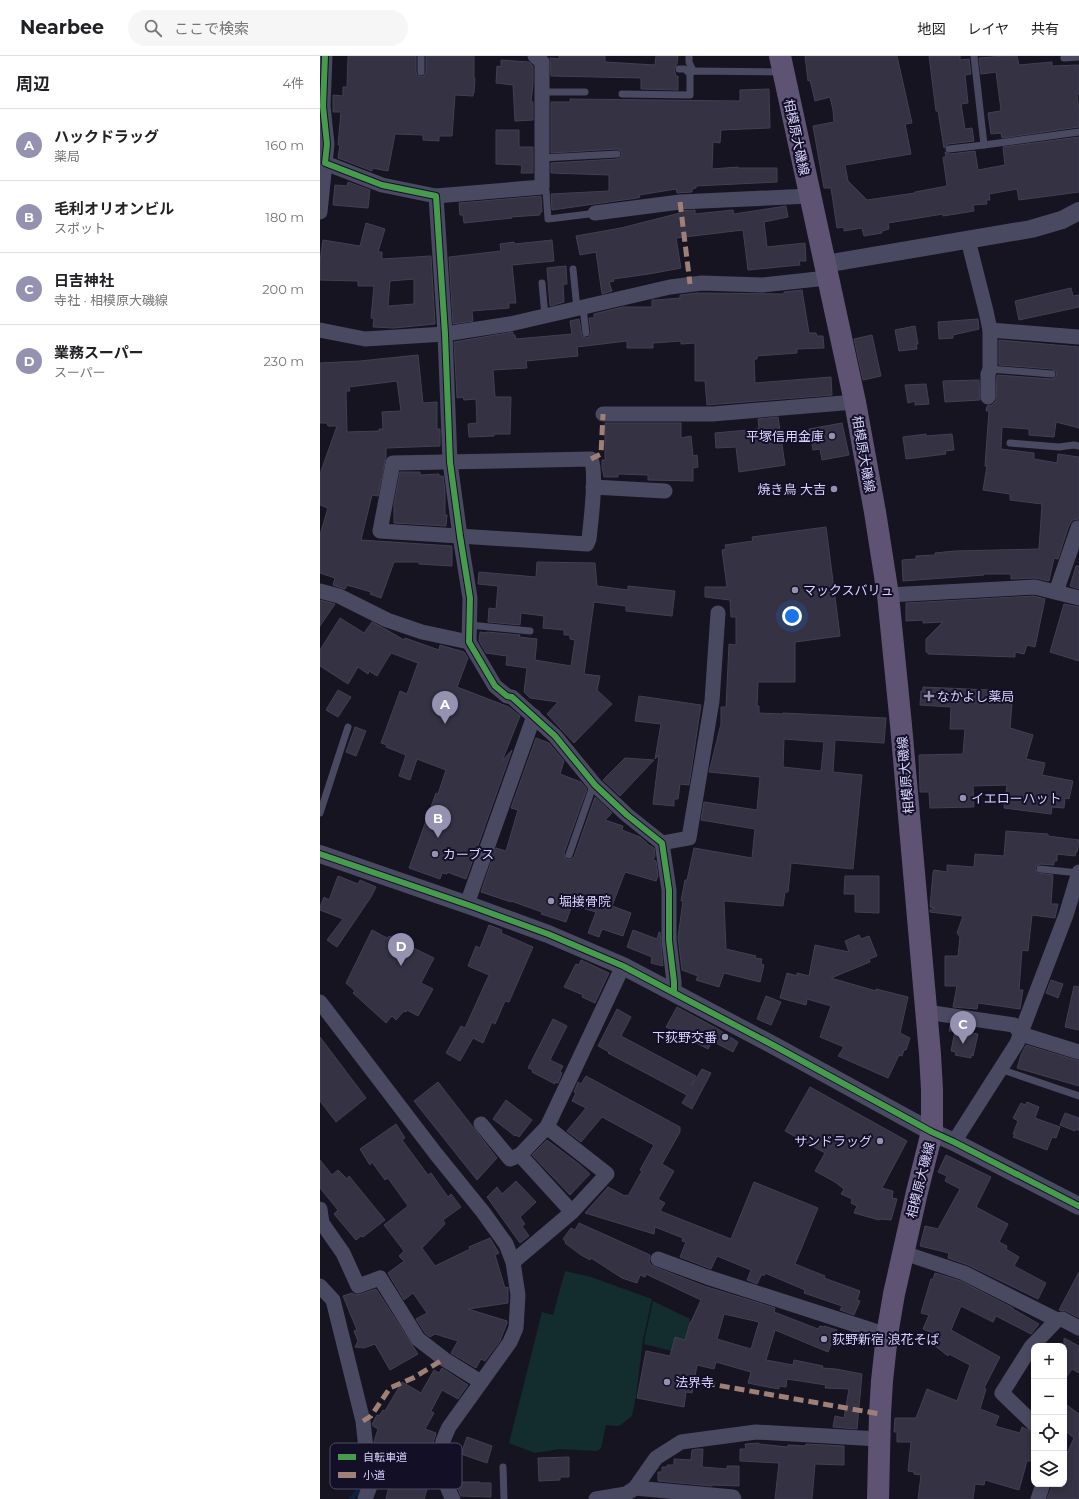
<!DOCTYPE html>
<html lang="ja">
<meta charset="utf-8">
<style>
:root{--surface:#fff;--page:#f6f6f6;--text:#202124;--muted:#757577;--line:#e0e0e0;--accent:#9591b1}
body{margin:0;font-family:Montserrat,"Noto Sans JP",sans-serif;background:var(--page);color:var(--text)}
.controls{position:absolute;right:12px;bottom:12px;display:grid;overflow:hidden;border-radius:8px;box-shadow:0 2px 6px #0003}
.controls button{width:36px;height:36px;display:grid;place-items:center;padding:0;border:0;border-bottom:1px solid var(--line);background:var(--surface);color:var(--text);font:20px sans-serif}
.you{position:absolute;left:472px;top:560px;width:14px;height:14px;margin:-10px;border:3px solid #fff;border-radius:50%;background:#1a73e8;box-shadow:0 0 0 6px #1a73e833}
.badge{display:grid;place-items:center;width:26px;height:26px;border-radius:50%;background:var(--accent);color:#fff;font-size:13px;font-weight:700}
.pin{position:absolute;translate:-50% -33px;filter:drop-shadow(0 1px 2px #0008)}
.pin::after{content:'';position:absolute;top:21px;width:14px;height:12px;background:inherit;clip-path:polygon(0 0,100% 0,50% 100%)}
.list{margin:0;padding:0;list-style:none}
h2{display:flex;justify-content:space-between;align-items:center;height:52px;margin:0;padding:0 16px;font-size:17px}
h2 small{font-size:13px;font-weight:400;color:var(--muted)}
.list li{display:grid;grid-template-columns:26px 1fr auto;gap:12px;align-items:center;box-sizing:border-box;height:72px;padding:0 16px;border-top:1px solid var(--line)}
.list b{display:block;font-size:15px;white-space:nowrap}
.list p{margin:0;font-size:13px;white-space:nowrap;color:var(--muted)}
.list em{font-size:13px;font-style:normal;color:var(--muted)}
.icon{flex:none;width:22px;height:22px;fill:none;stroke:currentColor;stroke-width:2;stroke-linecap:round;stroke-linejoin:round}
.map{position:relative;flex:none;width:759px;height:1443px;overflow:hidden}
header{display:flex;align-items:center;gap:24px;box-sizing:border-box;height:56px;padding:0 20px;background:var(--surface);border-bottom:1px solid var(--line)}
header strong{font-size:19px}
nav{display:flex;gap:22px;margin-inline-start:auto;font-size:14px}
.search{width:280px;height:36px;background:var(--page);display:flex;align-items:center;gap:10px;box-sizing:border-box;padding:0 14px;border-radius:22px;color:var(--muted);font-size:15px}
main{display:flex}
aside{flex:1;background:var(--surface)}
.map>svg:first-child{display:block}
.green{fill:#132c2d}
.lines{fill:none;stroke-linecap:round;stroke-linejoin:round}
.stream{stroke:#0d2144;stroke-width:4.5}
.building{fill:#343243;stroke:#433f54;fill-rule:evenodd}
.service{stroke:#4a4962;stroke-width:7}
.minor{stroke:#4a4962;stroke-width:15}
.tertiary{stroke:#4a4962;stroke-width:18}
.primary{stroke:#5e5373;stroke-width:22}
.quiet{stroke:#9e8076;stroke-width:5;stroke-dasharray:10 5;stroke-linecap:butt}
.cycleway-casing{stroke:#130f26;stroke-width:8}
.cycleway{stroke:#469c4c;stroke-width:6}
.poi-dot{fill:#9591b1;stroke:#130f26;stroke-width:1.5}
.labels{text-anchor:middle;stroke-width:4;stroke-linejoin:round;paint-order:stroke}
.street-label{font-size:13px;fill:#d9d4ff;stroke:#130f26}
.poi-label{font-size:13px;fill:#d9d4ff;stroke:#130f26;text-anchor:start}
.key{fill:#130f26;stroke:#4e4a67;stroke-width:1}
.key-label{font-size:11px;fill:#d9d4ff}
</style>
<header>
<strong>Nearbee</strong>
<div class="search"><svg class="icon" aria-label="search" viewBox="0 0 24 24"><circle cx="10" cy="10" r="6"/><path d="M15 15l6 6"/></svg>ここで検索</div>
<nav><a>地図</a><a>レイヤ</a><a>共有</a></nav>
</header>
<main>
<aside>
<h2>周辺<small>4件</small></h2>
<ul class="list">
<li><span class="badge">A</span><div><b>ハックドラッグ</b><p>薬局</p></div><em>160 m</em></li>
<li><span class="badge">B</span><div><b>毛利オリオンビル</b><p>スポット</p></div><em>180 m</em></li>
<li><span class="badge">C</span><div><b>日吉神社</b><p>寺社 · 相模原大磯線</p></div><em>200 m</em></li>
<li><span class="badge">D</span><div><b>業務スーパー</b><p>スーパー</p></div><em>230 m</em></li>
</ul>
</aside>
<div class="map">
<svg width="759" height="1443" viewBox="0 0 759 1443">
<rect width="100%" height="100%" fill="#161421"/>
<g class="green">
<path d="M245 1215 271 1221 332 1243 323 1284 316 1340 312 1360 299 1370 286 1369 281 1392 277 1395 240 1393 215 1397 189 1387 222 1256 233 1259Z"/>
<path d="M333 1245 370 1263 365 1283 355 1281 351 1295 324 1288 325 1281Z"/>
</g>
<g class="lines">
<path class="stream" d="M31 1443 44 1428 43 1424"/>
</g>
<g class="building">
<path d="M28 0H96V16L97 19 101 21 104 20 106 16V0H154V22H155L154 37H153V40L135 39 132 80H119V85L103 84V79L75 78 68 115 52 112V115L18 102 20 89H18L21 56H13V39L23 40V31H27Z"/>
<path d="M239 0H285V6L335 9 336 0H358L357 8 354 13 356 20H358V34L321 33V22L231 20 230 2 239 3Z"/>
<path d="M485 0H577L592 67 585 68 591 98 525 109 528 125 547 144 595 137V136L627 130 623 101H626L625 96 630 98 655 95 658 114 685 109 683 91 759 81V136L699 144 697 133 669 138 670 144H666L667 148 653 149 654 155 623 160V158L568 167 569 173 562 175V177L544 180 542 172 524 175V171L517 172 511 132H504L493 70 514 66 513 54 510 41 495 45 490 24 488 25Z"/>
<path d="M609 0H640V4L649 3 651 18 645 19 648 47 641 48 645 73 652 72 654 85 628 88 624 92 618 55H616Z"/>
<path d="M684 0H697L699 9 732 6V10L759 9V38H757L759 54V71L682 82 681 77 671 78 668 57 680 55 681 54 676 16 661 18 659 2Z"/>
<path d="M181 4 209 6 213 10V28L211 46H213V64L195 65 193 29 176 27 177 10 181 11Z"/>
<path d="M449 33 450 72 401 74 400 87 393 86 392 113 418 111V112H457V126L376 130V132L372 133V136L357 137 356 133 319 139 320 141 317 142 232 154 231 138 289 135V119L231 117V107L297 103 300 102 302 98 301 95 297 93 231 97V46H250V43L420 45V34Z"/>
<path d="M176 74H199V91H213V117H201L202 109 176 108Z"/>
<path d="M28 126 50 134 48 152 13 149 15 129 27 130Z"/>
<path d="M221 140 222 156H220V159L191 161 192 162 144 167 143 159H140L139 147Z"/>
<path d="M466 150 468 161 444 166 447 191 485 187 486 205H479L480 209 428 214 423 174 356 182 361 212 329 218 293 223 294 225 289 226 292 235 282 238 276 196 260 199 256 180 301 172 360 157V155L375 154V158L413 154 414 158Z"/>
<path d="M46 167 65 173 58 196H62V203L111 200 115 268 74 272 53 271 54 263 51 262 54 230H38V225L0 224V205L3 184 40 190ZM94 223V248L68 250 70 225Z"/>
<path d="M232 184 234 205 192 209 196 247H189V252L152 255 153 265 133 268 129 201 181 195 180 188 194 186 195 188Z"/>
<path d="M246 210 247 228H243L244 246 230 250 227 212Z"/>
<path d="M751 232 753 240 759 239V251L699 264 695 245Z"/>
<path d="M482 234 489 277H496L497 280H503L504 292 477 293V297L437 300V303H434L435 327 511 321 512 339 387 349 385 325H375V287L361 288V285L333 287V292H307V285L257 291 258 300 206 305 207 312 173 314 175 341H191L190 378H174V380L149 381 148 368 157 367 156 343 144 344 143 341 137 342 134 286 193 276V279H195L196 283 252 278 250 265 259 263 262 280 267 282 269 281 271 277 269 262H274V258L303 251H332V244H336L360 242V239L377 237 464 238V236Z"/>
<path d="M658 263 659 273 633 279V282L619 283 618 266Z"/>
<path d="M595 270 598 288H596L597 293 579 295 575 274Z"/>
<path d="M552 279 561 320 543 324 534 283Z"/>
<path d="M679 284 759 291V372L736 366 734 381 709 379V373L682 371 681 393 714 397V403L737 407 738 398 759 401V463L753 464 749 469 738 503 734 502 729 525 715 522 691 523V518H664V519L583 525 582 504 596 503V500L615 499V497L635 495 719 493 722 448 690 444V438L663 434 667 410H665L669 355H666L667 350 672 349 676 345 677 319 732 323 736 321 737 316 732 313 679 309Z"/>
<path d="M98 299 103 347 117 346V373H120V390L66 392V401L58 440 52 439 41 484 132 490V510L99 508V506H74L61 542 50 538 51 536 27 529 25 533 13 529 15 522 0 517V479L8 452 0 449V418L17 370H8L7 367H0V307L40 305ZM77 325 81 355 62 356 63 373H59V375L27 376 26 335H30L29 331Z"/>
<path d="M659 324 660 344 625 346 623 325Z"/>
<path d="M606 328 609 348 595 349V345L588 347 585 329Z"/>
<path d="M458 361 465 409 419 416 416 391 396 392 395 377 439 373 438 363Z"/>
<path d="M285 367H361V382L371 380 373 400 377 399 378 411 373 412V425L328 424V419L298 418V421H284L282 411V404H285Z"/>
<path d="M522 367 529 399 502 404 500 393 493 394 489 373Z"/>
<path d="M606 378V380L632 378 634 394 625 395 626 398 586 403 583 381Z"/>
<path d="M80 416H100V419L119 418V420H123L125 436V459H127L126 470 74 467V448Z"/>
<path d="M506 471 520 580 475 586V626H438L437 650H439V657L463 658V657L566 662 564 687 515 684 513 716 542 719 533 813 471 807 468 836H465L463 850 404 845 406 893 436 900 435 902 442 903 441 908 444 909 440 926 404 917 399 931 376 924 378 920 362 914 358 881 363 845H361L365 824H367L374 792 432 802 435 773 381 764 384 746 437 754 440 721 389 716 401 668V651H406L409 588 416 589V561H411L410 544 385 541V531H407L402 494 406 493 405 489 433 485 432 481ZM464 683 504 686 501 715 463 711Z"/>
<path d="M217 506 275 507 277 530 308 534V530L355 535 352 560 306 555V550L274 546 264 618 280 620 277 634 292 648 254 687 227 658 238 646 210 642 204 636 207 612 186 609 187 600 166 597 159 585 160 576 167 577V576L200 579 199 581 217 583 215 604 251 610 255 584 250 583V579H244V574L223 572 224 560 201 557 200 569 168 566 169 552 176 553 178 530 158 528 159 516 216 521Z"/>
<path d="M756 510H759V533L750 530Z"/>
<path d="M714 540 725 543 715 591 707 589 704 598 695 596V601L608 598V596H606V583L623 566 603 567V564L586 565V547Z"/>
<path d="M0 544 15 548 0 570Z"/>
<path d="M744 548 759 551V605L730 596Z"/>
<path d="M20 562 44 577 52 566 67 574 84 584 85 582 119 594 120 589 144 596 148 602 137 631 189 651 200 660 182 705 192 694 146 823 127 816V818L122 817 120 823 89 812 116 737 118 738 126 714 97 703 90 724 79 720 86 699 66 691 67 689 61 687 80 635 87 638 98 607 71 597 57 620 49 615 48 618 38 611 28 628 0 610V594Z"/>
<path d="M603 631 693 635 690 672 713 679 706 703 725 707 722 719 753 725 749 743 745 742 744 752 732 751 731 758 684 752 687 729 653 730 654 751 610 752 609 736H600L599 699 643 698 645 673H630L631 651 600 649 601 635H603Z"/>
<path d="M18 634 31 641 18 661 6 654Z"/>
<path d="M319 640 381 649 369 729 360 728 358 743H354V750L333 748 339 699 335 703 341 668 315 665Z"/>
<path d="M35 671 46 675 36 700 26 696Z"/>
<path d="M216 682 229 687 244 705 240 718 261 726 267 733 244 797 246 803 250 804 254 801 275 741 292 757 285 764 303 770 302 774 320 781 327 787V788L334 792 335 800 333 804 336 805 338 820 336 825 305 816 292 850 311 857 303 880 282 873 279 881 268 877 276 856 252 849 246 866 221 858 222 856 191 845V846L161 836 176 792 186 795 198 754 191 752Z"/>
<path d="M305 702 334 704 300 740 283 724Z"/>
<path d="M686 775 728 778V780L759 784 757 796H756L755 800 737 798V805H734V809L720 808 718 809 715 812 717 817 733 819 731 848H738L735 862 712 859 708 895 702 894 699 934H703L700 953 658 947 657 953 633 951 637 930H625V900H638L640 881 637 877 643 860 610 856V854L615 852 610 851 613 817 614 814 627 816V809L654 811 655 798 684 800Z"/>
<path d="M18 820 38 828 40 824 56 831 51 841 17 891 7 884 23 863 0 854V851L4 841 9 844Z"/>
<path d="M525 820H559V857L535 856V838H524Z"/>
<path d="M169 869 182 874 181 877 213 891 189 946 185 945 175 968 172 966 163 987 153 982 140 1005 126 997 141 970 145 972 169 919 148 910 156 890 160 892Z"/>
<path d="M52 874 67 882 69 880 114 902 101 927 113 933 98 960 87 954 86 956 84 955 76 964 72 960 66 967 33 937 35 935 26 927Z"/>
<path d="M313 874 337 883 339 876H340L343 910 331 907 332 901 307 891Z"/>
<path d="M539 879 541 883 549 880 557 900 549 903 550 906 511 922 556 935V933L588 941 580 977 590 982 586 994H584L582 1000 579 999 568 1022 518 1000 524 991 500 981 511 950 487 943 486 949 460 942 467 917 477 920V917L489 920 495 889 529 896 525 885Z"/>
<path d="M261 904 289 917 275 947 262 941 263 939 244 931 256 908 259 909Z"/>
<path d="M731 924 743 928 738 942 726 937Z"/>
<path d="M754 930 759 931V974L745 971Z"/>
<path d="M446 940 461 946 451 969 437 963Z"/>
<path d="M357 951 398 973 418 986 413 996 392 985 388 993 346 971Z"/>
<path d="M297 953 311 961 301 980 376 1020 371 1029H372L382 1013 391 1017 372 1053 362 1047 367 1039 288 997 289 996 278 990Z"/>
<path d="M233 963 247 970 230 1004 243 1010 240 1016 242 1017 238 1027 235 1026V1028L212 1016 213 1014 208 1012Z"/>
<path d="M630 969 647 971 646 973 636 974 658 978 653 1000 651 999V1002L635 999 636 996 631 995 635 975H629Z"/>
<path d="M0 981 46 1042 16 1066 0 1045Z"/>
<path d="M706 989 759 1005V1030L697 1012 701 999Z"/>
<path d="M266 1020 360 1071V1076L342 1108 354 1115 338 1143 345 1147 340 1155 411 1183 434 1126 498 1152 475 1208 505 1220 504 1222 540 1235 537 1244 540 1245 534 1259 520 1254 522 1250 484 1237 485 1234 445 1217 444 1220 442 1218 437 1228 427 1224 431 1214 397 1200 391 1213 360 1201 366 1186 362 1185 363 1182 335 1171 334 1178 265 1157 288 1131 305 1140V1139L308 1140 322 1115 320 1114 334 1089 282 1061 261 1086 247 1075 266 1052 252 1045 256 1037 254 1036 258 1026 261 1028Z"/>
<path d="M118 1026 177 1102 157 1124 94 1045Z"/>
<path d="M490 1031 587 1085 562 1132 573 1135 572 1142 577 1143 571 1164 559 1163V1164L534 1157 537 1150 531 1147 532 1143 521 1138 524 1133 515 1126 495 1115 505 1097 465 1075Z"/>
<path d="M186 1044 212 1064 199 1081 196 1079 195 1080 173 1063Z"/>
<path d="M707 1046 719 1051 715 1062 740 1071 736 1082 732 1081 727 1094 693 1081 695 1078H693L698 1065 693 1062 701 1047 705 1049Z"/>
<path d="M745 1057 759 1062V1075L756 1073 755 1075 740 1069Z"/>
<path d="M76 1068 85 1082 82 1084 108 1119 111 1117 128 1141 131 1138 141 1151 123 1164 125 1168 102 1192 115 1210 150 1193 149 1191 170 1182 179 1197 175 1199 185 1232 188 1231V1247L148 1253 187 1265V1267L180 1285 165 1305 161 1303 156 1312 131 1297 138 1285 115 1278 110 1281 105 1277 96 1263 107 1257 93 1237 84 1244 68 1217 84 1205 79 1200 84 1195 64 1169 88 1150 68 1122 65 1124 52 1106 50 1109 40 1093Z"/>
<path d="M227 1084 259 1108 270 1118 250 1139 212 1099Z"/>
<path d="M626 1099 671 1121 656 1151 688 1168 679 1186 687 1190 686 1193 699 1201 694 1210 726 1227 718 1243 648 1209 628 1202 629 1197 600 1190 605 1170 618 1173 640 1133 625 1125 627 1120 618 1116Z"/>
<path d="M0 1104 12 1119 18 1114 27 1123 29 1120 65 1164 43 1181 41 1180 36 1184 14 1158 18 1154 0 1132Z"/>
<path d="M196 1125 216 1146 200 1161 205 1168 202 1170 209 1180 200 1187 167 1141 177 1131 182 1138Z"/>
<path d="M259 1167 330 1199 329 1205 331 1209 335 1211 384 1230 455 1252 454 1256 498 1273 500 1270 504 1271V1270L517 1274 508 1296 455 1274 446 1304 473 1309 474 1304 503 1310 502 1312 516 1313 542 1318 537 1373 513 1371 515 1360 524 1362 529 1333 505 1332 506 1329 467 1323 466 1331 459 1330V1333L442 1330 428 1327 431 1316 396 1306 394 1313 377 1309 372 1337 366 1336 364 1351 317 1342 326 1295 350 1300 355 1281 365 1284 370 1266H371L381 1244 326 1218 325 1221 320 1219 317 1227 302 1222 271 1202 270 1204 261 1199 245 1187 246 1186 243 1183 251 1172 255 1174ZM404 1258 439 1266 431 1293 397 1283Z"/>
<path d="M759 1216V1262L746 1255 739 1254Z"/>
<path d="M615 1217 641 1225 693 1252V1253L719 1268 711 1278 676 1260 673 1266 641 1250 631 1274 680 1301 664 1332 666 1333 660 1353 679 1360 675 1370 700 1377 702 1371 714 1377V1405H707L699 1434 665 1424 664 1429 655 1428 653 1443H598L601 1419 594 1418V1416L588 1415 591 1386H577V1376H574L575 1362H596L607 1333 637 1345 650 1309 629 1298 628 1300 614 1289 619 1280 603 1273 609 1259 601 1257 611 1223H613Z"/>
<path d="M56 1233 98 1298 70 1314 55 1288 44 1292 35 1291 38 1285 34 1275 37 1274 23 1240 32 1237 36 1239 41 1238Z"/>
<path d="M744 1282 759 1290V1317L752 1313 744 1324Z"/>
<path d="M122 1312 148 1329 138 1343 122 1334 111 1355 114 1357 105 1373 116 1377 110 1397 113 1398 114 1411 104 1443H66L69 1430 59 1428 57 1415 60 1404H56L54 1386 58 1373 53 1370 52 1368 57 1359 59 1360 63 1354 65 1355 82 1326 101 1337 114 1314 119 1317Z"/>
<path d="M744 1347 759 1358V1443H727L732 1430 744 1431V1404L754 1382 744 1374Z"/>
<path d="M147 1381 172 1390 167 1407 141 1398Z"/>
<path d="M439 1387V1388L468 1391V1389L485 1390 486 1388 524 1390V1409L495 1408 492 1443H455L459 1407 420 1405V1393H426L425 1388Z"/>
<path d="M378 1393H383L382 1411 407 1413V1410H419V1430L392 1429V1430L338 1425V1416H342V1411H347V1409H354V1403L371 1404 372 1394Z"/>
<path d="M249 1401V1421H240V1424L219 1425 218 1402Z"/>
<path d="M138 1426H160V1427H171V1441L141 1440 138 1433Z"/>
</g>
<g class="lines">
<g class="service">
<path d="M369 0V6L373 15"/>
<path d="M654 0 664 89 759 76"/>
<path d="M744 2 759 1"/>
<path d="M359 13H365L370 18"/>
<path d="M101 16V0"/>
<path d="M222 36H265"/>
<path d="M302 38 370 39V18L372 15 462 16"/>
<path d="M629 93 664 89"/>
<path d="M222 102 297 98"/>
<path d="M222 131 226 135 228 163 269 158"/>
<path d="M253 213 257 253"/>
<path d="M222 227 225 260"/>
<path d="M263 252 266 277"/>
<path d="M670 313 732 318"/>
<path d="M690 387 739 391 754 389 759 390"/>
<path d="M150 569 210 575"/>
<path d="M0 757 28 671"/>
<path d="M249 799 272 733 275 729"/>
<path d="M720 813 759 817"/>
<path d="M680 1013 759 1040"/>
<path d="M183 1411 184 1443"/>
</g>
<g class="minor">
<path d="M5 0 3 50 7 88 5 107 62 129 116 140 125 278 130 406 140 480 150 542 149 586 175 630 187 640 192 641 235 680 275 729 307 759 342 787 349 834V884L354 926V936"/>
<path d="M116 140 222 131V6L215 0"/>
<path d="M0 156 5 107"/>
<path d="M275 157 360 146 490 140"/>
<path d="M648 184 666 255 670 274V313L668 318V341"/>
<path d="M0 274 45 283 125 278 190 268 350 231 382 227 442 229 507 222"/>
<path d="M670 274 759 281"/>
<path d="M283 358H392L535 346"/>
<path d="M271 403C277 417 271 465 269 483L267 488 60 475 73 407Z"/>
<path d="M273 431 345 435"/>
<path d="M0 535 19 540 67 564 102 576 149 586"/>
<path d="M736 536 758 472H759"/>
<path d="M568 539 715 531 759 542"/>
<path d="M342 787 369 782 392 645 398 557"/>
<path d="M147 848 214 660"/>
<path d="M0 946 116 1098 163 1156 186 1188 193 1206 198 1239 196 1272 190 1286 129 1371C127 1375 125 1380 123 1385 119 1403 124 1428 133 1443"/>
<path d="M606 956 694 969 701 978 759 996"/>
<path d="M161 1068 190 1103 200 1099"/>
<path d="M227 1071 200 1099 252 1156"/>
<path d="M634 1086 697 987 746 859 759 816"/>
<path d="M0 1153 2 1167 23 1197 38 1230 60 1222 98 1283 124 1303 161 1326"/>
<path d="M584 1197 644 1217 737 1264 742 1263 759 1272"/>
<path d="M338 1203 387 1221 567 1279"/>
<path d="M193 1206 252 1156 287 1118 227 1071 303 910"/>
<path d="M0 1230 13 1244 43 1365 50 1430 45 1443"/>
<path d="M714 1368 682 1337 711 1291 737 1264"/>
<path d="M315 1432 413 1441 414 1443"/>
<path d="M276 1443 306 1438 315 1432 336 1402 361 1386 436 1376 559 1383"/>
<path d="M718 1443 723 1428"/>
</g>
<g class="tertiary">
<path d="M505 208 711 173 742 164 759 155"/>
<path d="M0 798 154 851 228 878 303 910 451 988 612 1076 634 1086 759 1150"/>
</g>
<path class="primary" d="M460 0 535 346 555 456 568 539 581 669 610 998 612 1034V1076L597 1136 574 1238 567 1279 562 1325 560 1358 558 1443"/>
<g class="quiet">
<path d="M360 146 370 228"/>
<path d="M271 403 281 398 283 358"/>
<path d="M385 1327 560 1358"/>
<path d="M43 1365 51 1360 70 1332 93 1322 124 1303"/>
</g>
<defs>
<g id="cycleway">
<path d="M5 0 3 50 7 88 5 107 62 129 116 140 125 278 130 406 140 480 150 542 149 586 175 630 187 640 192 641 235 680 275 729 307 759 342 787 349 834V884L354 926V936"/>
<path d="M0 798 154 851 228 878 303 910 451 988 612 1076 634 1086 759 1150"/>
</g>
</defs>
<use href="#cycleway" class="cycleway-casing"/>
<use href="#cycleway" class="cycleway"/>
</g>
<g class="poi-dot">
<circle cx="512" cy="380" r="4"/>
<circle cx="514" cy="433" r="4"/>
<circle cx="475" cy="534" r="4"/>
<path d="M607 634h4v4h4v4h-4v4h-4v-4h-4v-4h4z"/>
<circle cx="643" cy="742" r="4"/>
<circle cx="115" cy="798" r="4"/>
<circle cx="231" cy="845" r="4"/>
<circle cx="405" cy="981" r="4"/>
<circle cx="560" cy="1085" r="4"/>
<circle cx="504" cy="1283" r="4"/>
<circle cx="347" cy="1326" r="4"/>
</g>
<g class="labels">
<g class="street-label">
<text transform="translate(477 81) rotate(78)" y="5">相模原大磯線</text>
<text transform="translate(544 398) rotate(80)" y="5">相模原大磯線</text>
<text transform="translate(585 719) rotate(-95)" y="5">相模原大磯線</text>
<text transform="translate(600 1124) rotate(-76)" y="5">相模原大磯線</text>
</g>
<g class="poi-label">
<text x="504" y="385" text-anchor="end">平塚信用金庫</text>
<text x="506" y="438" text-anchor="end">焼き鳥 大吉</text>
<text x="483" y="539">マックスバリュ</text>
<text x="617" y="645">なかよし薬局</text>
<text x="651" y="747">イエローハット</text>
<text x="123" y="803">カーブス</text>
<text x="239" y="850">堀接骨院</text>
<text x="397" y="986" text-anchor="end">下荻野交番</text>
<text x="552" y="1090" text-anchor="end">サンドラッグ</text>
<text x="512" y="1288">荻野新宿 浪花そば</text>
<text x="355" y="1331">法界寺</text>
</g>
</g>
<rect x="10" y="1387" width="132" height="46" rx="6" class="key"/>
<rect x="18" y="1398" width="18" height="6" fill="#469c4c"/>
<rect x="18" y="1416" width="18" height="6" fill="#9e8076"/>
<g class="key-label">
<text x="43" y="1405">自転車道</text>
<text x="43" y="1423">小道</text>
</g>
</svg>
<div class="controls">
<button>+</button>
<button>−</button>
<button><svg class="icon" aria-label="locate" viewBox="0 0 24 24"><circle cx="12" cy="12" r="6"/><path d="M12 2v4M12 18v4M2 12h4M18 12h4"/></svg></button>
<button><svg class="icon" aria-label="layers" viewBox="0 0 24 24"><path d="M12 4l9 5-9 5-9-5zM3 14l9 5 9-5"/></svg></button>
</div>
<div class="you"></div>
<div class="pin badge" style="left:125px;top:668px">A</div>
<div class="pin badge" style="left:118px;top:782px">B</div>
<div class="pin badge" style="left:643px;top:988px">C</div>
<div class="pin badge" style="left:81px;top:910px">D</div>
</div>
</main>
